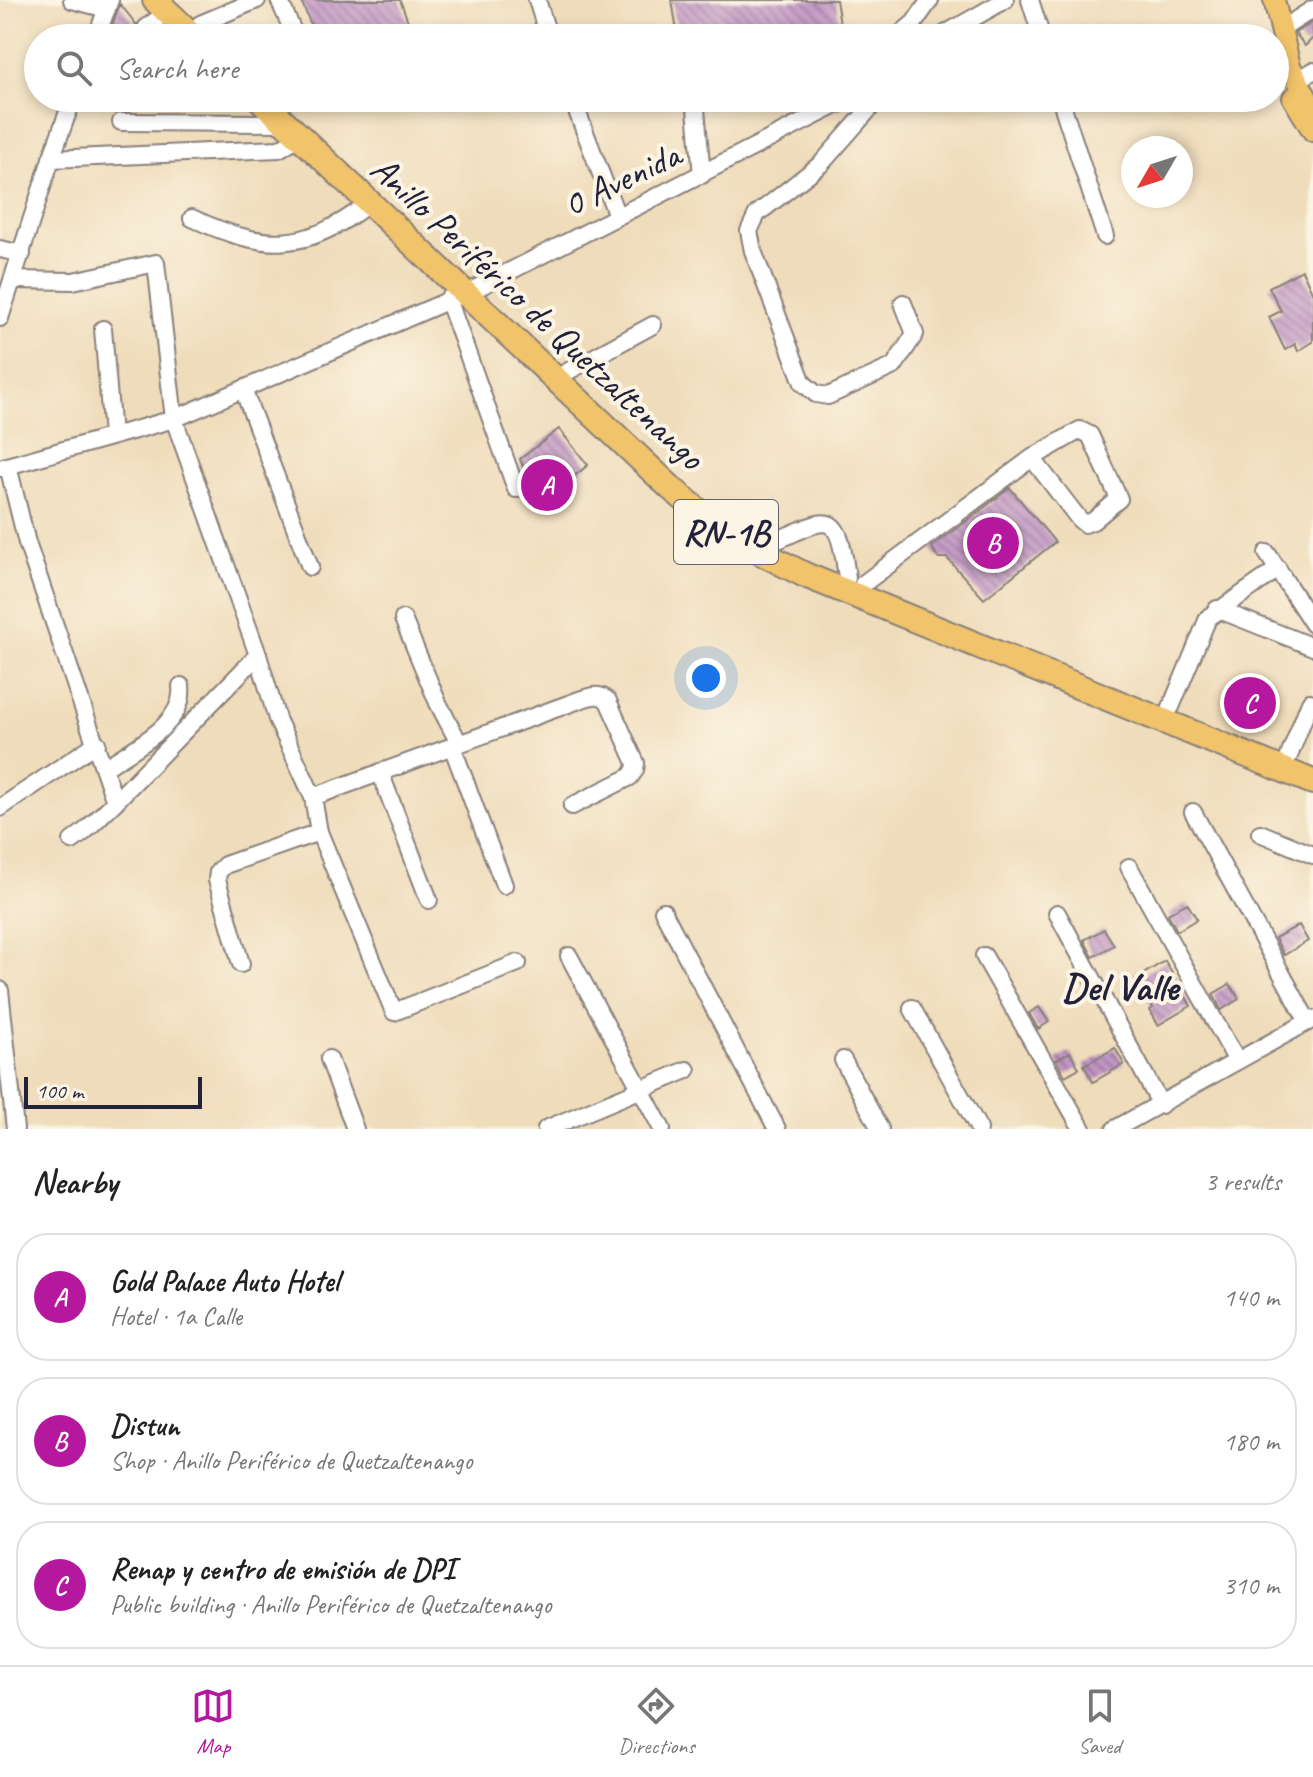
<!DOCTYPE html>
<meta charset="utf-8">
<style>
:root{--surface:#fff;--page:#f2f2f2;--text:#222;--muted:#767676;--line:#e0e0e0;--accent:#b5179e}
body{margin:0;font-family:Caveat,sans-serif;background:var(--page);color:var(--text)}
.compass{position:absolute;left:1121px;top:136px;width:72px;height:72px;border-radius:50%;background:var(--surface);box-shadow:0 4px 12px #0003;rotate:231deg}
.scale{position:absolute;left:24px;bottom:20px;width:178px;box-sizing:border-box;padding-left:8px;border:4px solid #22223b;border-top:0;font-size:22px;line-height:28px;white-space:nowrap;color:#22223b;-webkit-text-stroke:6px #fcf5e5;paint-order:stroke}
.you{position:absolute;left:706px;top:678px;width:28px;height:28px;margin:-20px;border:6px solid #fff;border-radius:50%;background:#1a73e8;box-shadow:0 0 0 12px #1a73e833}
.badge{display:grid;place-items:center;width:52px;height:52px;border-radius:50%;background:var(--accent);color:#fff;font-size:26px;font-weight:700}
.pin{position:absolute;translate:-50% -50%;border:4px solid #fff;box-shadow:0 2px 8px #0006}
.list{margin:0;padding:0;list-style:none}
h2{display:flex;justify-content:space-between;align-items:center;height:104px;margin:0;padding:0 32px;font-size:34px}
h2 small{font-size:26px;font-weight:400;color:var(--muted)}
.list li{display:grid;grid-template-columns:52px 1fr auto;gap:24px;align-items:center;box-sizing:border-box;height:128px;margin:0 16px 16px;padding:0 16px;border:2px solid var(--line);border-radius:32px}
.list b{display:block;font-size:30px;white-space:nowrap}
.list p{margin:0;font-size:26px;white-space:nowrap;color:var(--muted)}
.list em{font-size:26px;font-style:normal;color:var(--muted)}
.icon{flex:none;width:44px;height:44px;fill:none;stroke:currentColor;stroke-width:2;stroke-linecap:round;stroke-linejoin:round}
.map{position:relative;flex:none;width:1313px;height:1129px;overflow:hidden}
.search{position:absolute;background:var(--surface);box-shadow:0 4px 12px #0003;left:24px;right:24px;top:24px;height:88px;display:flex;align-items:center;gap:20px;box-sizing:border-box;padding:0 28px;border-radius:44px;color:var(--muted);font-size:30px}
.sheet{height:536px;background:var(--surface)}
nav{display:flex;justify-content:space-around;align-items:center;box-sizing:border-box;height:112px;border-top:2px solid var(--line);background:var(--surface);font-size:22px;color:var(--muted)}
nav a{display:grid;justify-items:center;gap:4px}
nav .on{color:var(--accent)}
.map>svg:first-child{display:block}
.building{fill:url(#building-back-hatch)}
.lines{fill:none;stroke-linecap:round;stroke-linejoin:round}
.minor-casing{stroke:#887f7a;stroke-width:20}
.major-casing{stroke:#887f7a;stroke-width:24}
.highway-casing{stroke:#887f7a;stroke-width:28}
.minor{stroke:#fff;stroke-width:16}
.major{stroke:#f1c36a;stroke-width:20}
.highway{stroke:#f1c36a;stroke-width:24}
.labels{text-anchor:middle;stroke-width:8;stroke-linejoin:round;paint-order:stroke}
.shield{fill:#fcf5e5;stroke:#63616e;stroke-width:2}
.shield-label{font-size:36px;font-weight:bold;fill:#22223b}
.street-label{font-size:38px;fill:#22223b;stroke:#fcf5e5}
.neighbourhood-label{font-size:40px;font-weight:bold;fill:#22223b;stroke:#fcf5e5}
</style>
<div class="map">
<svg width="1313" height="1129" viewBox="0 0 1313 1129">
<defs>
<pattern id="building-back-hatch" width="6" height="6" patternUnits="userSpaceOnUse" patternTransform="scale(2)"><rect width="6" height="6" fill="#c094c3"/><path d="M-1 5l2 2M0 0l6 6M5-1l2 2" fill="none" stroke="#9c78a0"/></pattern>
</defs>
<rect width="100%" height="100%" fill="#fcf5e5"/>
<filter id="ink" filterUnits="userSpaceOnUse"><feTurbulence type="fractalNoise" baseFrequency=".0125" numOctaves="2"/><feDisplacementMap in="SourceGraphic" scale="16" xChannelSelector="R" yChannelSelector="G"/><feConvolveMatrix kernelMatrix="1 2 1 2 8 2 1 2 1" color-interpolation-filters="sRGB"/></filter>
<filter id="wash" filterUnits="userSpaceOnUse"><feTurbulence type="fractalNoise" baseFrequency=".006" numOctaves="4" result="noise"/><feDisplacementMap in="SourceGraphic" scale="32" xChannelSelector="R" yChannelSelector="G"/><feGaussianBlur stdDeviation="1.8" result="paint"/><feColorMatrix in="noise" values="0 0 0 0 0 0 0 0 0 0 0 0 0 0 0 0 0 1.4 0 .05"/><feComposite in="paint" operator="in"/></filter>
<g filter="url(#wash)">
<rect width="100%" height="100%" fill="#efdcba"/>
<g id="blocks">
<g class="building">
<path d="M301 0H400L412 32 397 38H316Z"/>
<path d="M672 0H836L842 35 821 38H678Z"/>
<path d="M120 4 136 24 135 30 142 38H121L112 26Z"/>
<path d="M1313 22V38L1305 46 1295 33Z"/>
<path d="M1302 270 1313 294V342L1298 351 1295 344 1285 350 1269 317 1281 311 1269 287Z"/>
<path d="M559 429 588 465 538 505 520 459Z"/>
<path d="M1010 488 1055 542 984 599 947 558H938L932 547Z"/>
<path d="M1187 903 1197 919 1177 931 1168 914Z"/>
<path d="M1299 925 1308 941 1284 955 1275 938Z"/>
<path d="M1104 929 1114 945 1093 957 1084 940Z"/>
<path d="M1165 961 1191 1006 1158 1025 1150 1010 1153 1008 1135 979Z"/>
<path d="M1230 984 1239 999 1221 1010 1213 994Z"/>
<path d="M1039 1007 1049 1022 1038 1029 1029 1013Z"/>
<path d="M1115 1048 1124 1064 1093 1082 1084 1065Z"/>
<path d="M1070 1052 1079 1068 1065 1076 1056 1060Z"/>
</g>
</g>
</g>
<g filter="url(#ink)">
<use href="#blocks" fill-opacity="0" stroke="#887f7a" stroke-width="2"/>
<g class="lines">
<defs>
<g id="minor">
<path d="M72 0 107 9"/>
<path d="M279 0 296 38"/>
<path d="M537 0 549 38"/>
<path d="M1030 0 1042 38"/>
<path d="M200 24 257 0"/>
<path d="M146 28 167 12"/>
<path d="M1280 30 1313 9"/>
<path d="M96 38 110 0"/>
<path d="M896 38 914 23 930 0"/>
<path d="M938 38 1005 0"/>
<path d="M1297 81 1313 71"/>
<path d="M572 98 617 216"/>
<path d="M695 98 702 175"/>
<path d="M879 98 821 164 757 214 749 231 753 251 803 383 816 394 828 396 894 366 915 334 903 303"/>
<path d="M1060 98 1105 236"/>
<path d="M121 122 285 123"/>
<path d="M51 159 279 149 299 137"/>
<path d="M192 218C264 251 305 253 369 203"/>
<path d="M0 249 22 254"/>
<path d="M13 280 73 281 156 263 174 419 258 655 277 719 313 797 319 832 394 1012 518 963"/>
<path d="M448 299 516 489"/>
<path d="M0 318 51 159 73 98"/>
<path d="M103 329 112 435"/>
<path d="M565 373 653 325"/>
<path d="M243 389 310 567"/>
<path d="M8 466 27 543 115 802 84 832 72 841"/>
<path d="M0 468 174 419 475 289 850 98"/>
<path d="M771 543C829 518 838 505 847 578"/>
<path d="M1267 553 1313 624"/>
<path d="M863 584 1032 458 1080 430 1090 435 1119 499 1093 521 1085 524 1079 519 1032 458"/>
<path d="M1217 609 1313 647"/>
<path d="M403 619 438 703 459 743"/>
<path d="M1171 707 1208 618 1278 569"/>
<path d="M452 746 504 885"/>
<path d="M1289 756 1310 702"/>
<path d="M105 768C132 748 186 725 181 686"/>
<path d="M380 772 429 900"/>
<path d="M313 797 582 699C592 696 600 693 608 701L636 763 635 770 630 777 572 806"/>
<path d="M115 802 258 655"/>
<path d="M0 808 97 743"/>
<path d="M1193 812 1308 1022"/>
<path d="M1260 833 1313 855"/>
<path d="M1129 867 1237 1061"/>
<path d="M663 911 777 1129"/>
<path d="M1057 913 1161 1105"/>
<path d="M569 956 662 1129"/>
<path d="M984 956 1082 1129"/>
<path d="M241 964 217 880 218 872 225 865 319 832"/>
<path d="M0 990 15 1129"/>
<path d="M912 1008 979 1129"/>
<path d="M329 1059 355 1129"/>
<path d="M843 1060 880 1129"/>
<path d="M546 1129 687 1070"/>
<path d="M1115 1129 1313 1019"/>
</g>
<g id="major">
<path d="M1274 0 1290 66 1313 109"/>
<path d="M1293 98 1313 131"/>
</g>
<g id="highway">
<path d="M155 0 195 38"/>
<path d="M259 98 672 489 717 526 756 550 805 575 1313 782"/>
</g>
</defs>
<use href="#minor" class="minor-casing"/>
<use href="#major" class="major-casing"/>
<use href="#highway" class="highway-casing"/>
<use href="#minor" class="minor"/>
<use href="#major" class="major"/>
<use href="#highway" class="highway"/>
</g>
</g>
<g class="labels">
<rect class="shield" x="674" y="500" width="104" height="64" rx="6"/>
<g class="shield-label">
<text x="726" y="545">RN-1B</text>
</g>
<g class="street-label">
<text transform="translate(621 179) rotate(-26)" y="13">0 Avenida</text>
<text transform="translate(538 312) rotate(43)" y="13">Anillo Periférico de Quetzaltenango</text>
</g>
<g class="neighbourhood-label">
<text x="1120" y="1000">Del Valle</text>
</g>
</g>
</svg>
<svg class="compass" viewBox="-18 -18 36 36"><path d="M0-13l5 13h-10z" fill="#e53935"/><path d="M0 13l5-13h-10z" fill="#767676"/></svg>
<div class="scale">100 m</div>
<div class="you"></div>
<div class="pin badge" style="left:547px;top:485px">A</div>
<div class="pin badge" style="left:993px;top:543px">B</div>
<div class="pin badge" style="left:1250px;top:703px">C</div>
<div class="search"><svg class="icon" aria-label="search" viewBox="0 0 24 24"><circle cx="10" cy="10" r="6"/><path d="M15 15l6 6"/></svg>Search here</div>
</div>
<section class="sheet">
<h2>Nearby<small>3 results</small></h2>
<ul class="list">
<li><span class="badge">A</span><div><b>Gold Palace Auto Hotel</b><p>Hotel · 1a Calle</p></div><em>140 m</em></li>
<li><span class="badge">B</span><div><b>Distun</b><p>Shop · Anillo Periférico de Quetzaltenango</p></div><em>180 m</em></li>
<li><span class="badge">C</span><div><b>Renap y centro de emisión de DPI</b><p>Public building · Anillo Periférico de Quetzaltenango</p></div><em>310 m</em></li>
</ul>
</section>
<nav>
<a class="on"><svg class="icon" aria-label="map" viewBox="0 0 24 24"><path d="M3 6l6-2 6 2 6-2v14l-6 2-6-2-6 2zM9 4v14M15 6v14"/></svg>Map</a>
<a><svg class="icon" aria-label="directions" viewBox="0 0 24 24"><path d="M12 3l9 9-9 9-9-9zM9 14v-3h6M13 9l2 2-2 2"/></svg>Directions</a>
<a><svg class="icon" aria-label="saved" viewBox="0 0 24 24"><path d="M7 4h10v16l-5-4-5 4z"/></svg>Saved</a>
</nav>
